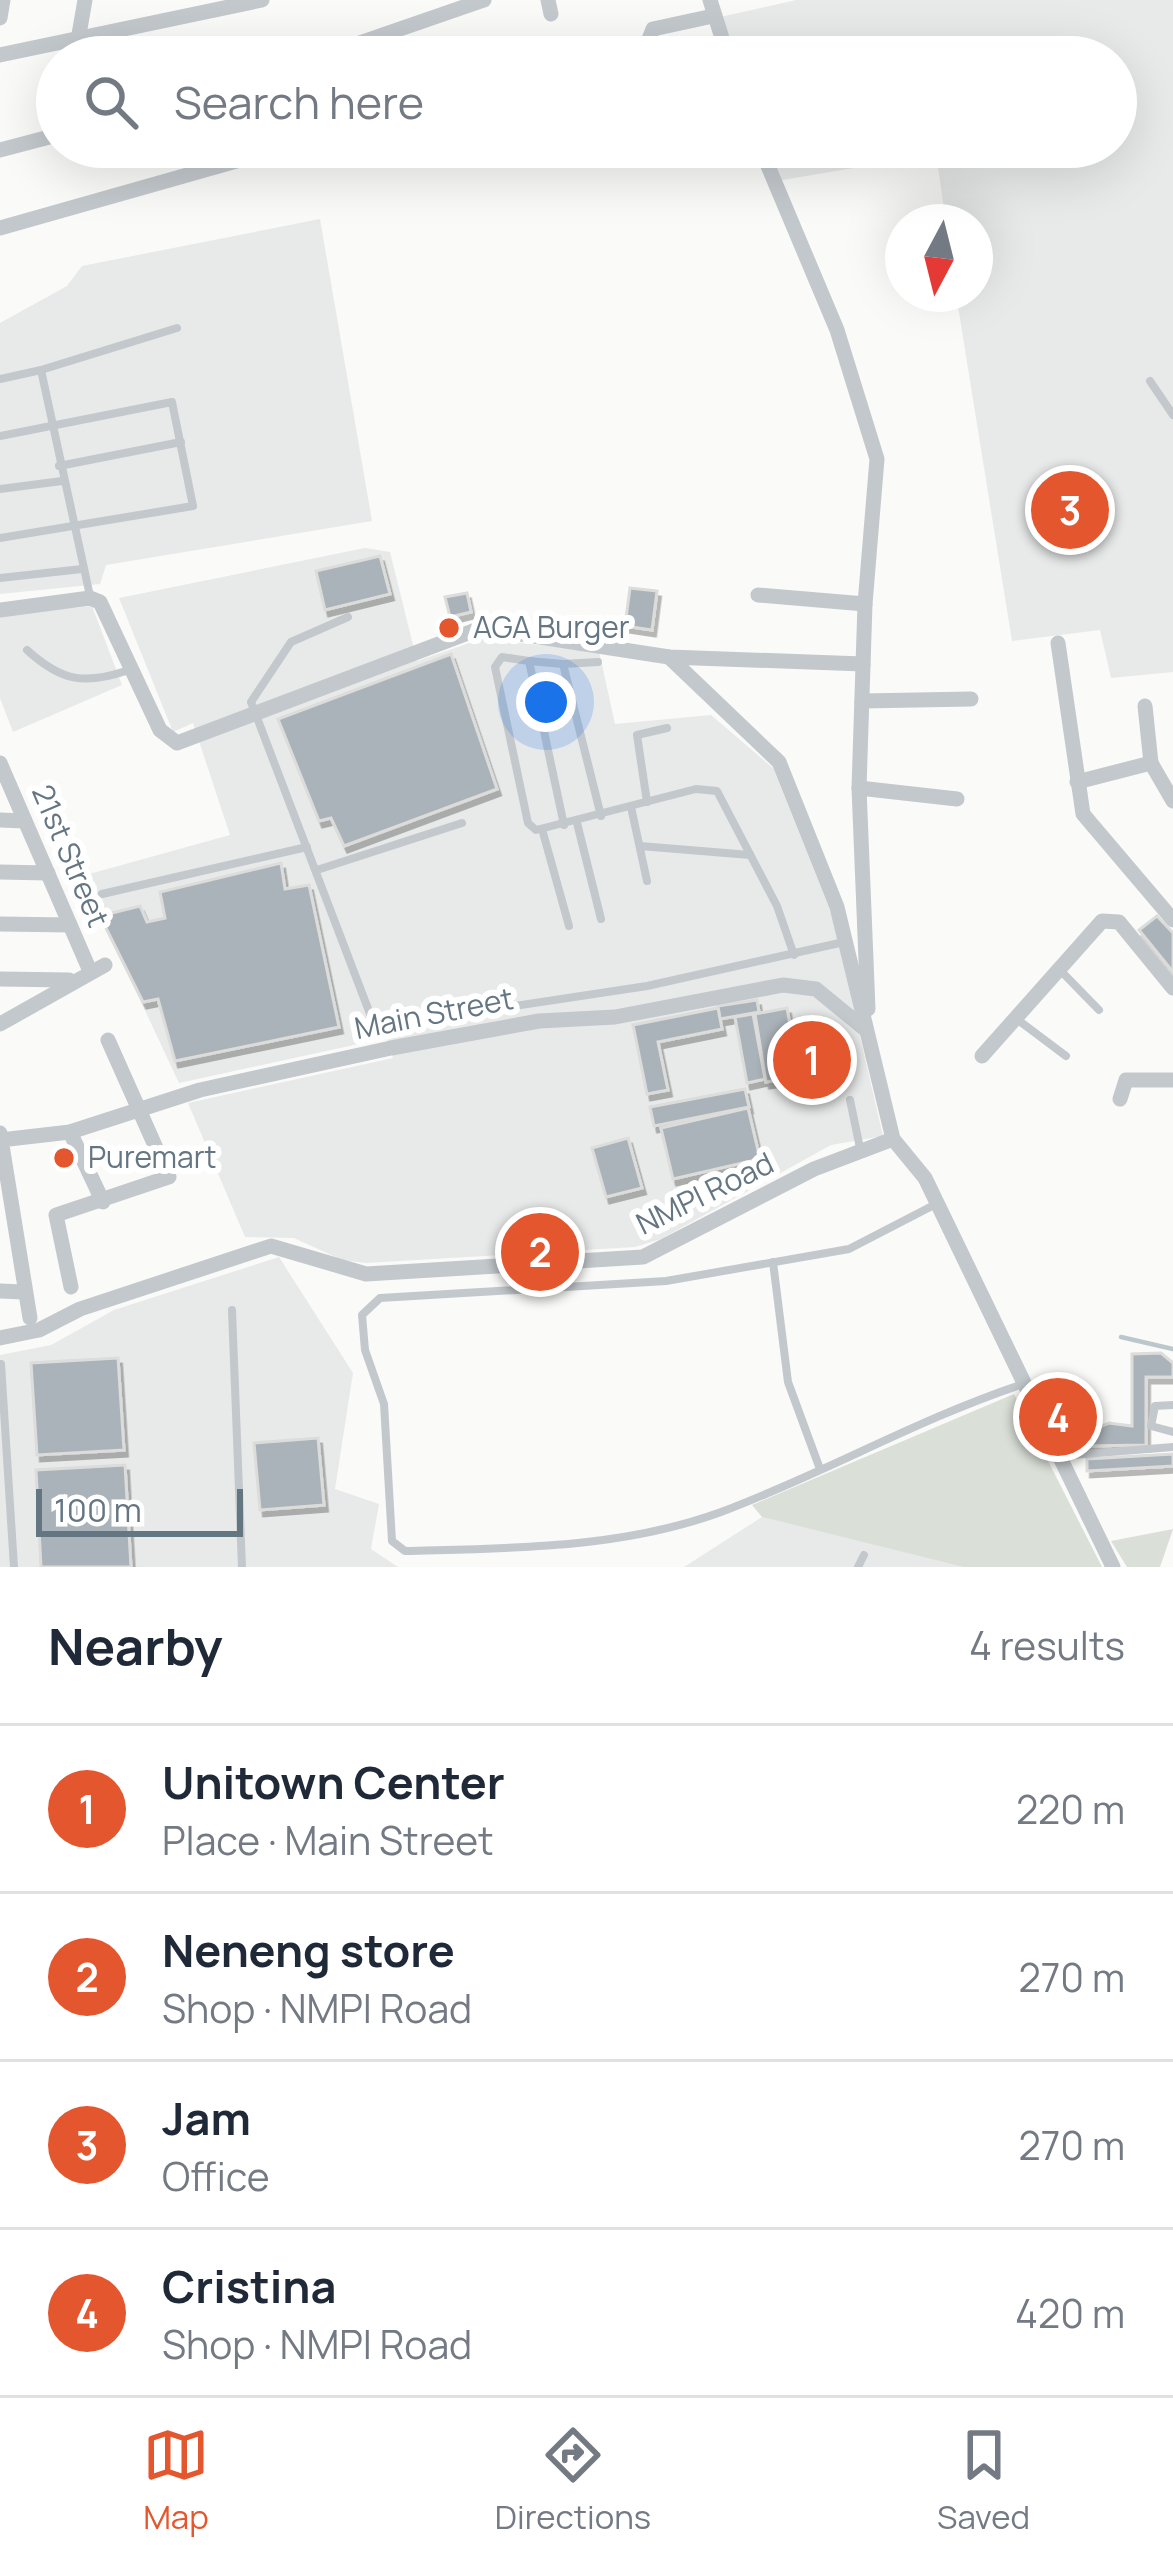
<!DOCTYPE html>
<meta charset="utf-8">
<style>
:root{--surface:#fff;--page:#f2f2f3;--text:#1f2937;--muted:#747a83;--line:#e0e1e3;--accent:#e4572e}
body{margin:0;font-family:Manrope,sans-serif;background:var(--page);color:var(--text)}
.compass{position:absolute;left:885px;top:204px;width:108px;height:108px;border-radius:50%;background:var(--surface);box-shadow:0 12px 48px #0002;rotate:187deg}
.scale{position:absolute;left:36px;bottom:30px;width:207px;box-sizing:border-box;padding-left:12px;border:6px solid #657683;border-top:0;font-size:33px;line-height:42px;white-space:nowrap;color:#657683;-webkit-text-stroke:9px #fff;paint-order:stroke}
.you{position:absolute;left:546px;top:702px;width:42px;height:42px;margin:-30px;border:9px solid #fff;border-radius:50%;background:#1a73e8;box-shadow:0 0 0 18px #1a73e833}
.badge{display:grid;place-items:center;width:78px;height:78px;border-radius:50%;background:var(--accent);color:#fff;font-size:39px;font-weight:700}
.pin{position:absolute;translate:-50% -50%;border:6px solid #fff;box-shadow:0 3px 12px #0006}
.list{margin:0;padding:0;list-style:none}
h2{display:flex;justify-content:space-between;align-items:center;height:156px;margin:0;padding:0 48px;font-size:51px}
h2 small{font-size:39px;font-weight:400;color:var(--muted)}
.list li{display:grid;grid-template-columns:78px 1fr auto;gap:36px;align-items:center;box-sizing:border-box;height:168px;padding:0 48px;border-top:3px solid var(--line)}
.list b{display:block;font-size:45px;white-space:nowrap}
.list p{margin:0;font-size:39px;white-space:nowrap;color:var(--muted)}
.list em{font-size:39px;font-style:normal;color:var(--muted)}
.icon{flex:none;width:66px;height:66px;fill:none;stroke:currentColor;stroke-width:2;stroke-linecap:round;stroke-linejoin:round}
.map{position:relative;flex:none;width:1173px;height:1567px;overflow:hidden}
.search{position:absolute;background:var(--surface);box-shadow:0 12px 48px #0002;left:36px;right:36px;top:36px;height:132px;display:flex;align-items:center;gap:30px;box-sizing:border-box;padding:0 42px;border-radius:66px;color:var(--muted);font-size:45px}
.sheet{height:828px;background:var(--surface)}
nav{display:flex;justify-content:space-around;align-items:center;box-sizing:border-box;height:168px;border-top:3px solid var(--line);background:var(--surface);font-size:33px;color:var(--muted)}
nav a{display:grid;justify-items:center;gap:6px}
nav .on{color:var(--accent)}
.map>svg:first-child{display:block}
.built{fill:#e8e9e9}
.green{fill:#dadfd7}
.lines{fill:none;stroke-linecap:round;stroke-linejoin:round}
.stream{stroke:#bbc7cb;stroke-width:4.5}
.building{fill:#aab3b9;stroke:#dcdcda;stroke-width:3;filter:url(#shadow)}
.service{stroke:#c3c8cc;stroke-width:8}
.minor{stroke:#c3c8cc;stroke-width:15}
.poi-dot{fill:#e4572e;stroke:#fff;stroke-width:4.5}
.labels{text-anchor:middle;stroke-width:12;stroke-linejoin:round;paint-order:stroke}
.poi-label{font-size:30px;fill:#657683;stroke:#fff;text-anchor:start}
.street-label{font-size:30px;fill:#657683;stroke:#fff}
</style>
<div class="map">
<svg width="1173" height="1567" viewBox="0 0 1173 1567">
<defs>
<filter id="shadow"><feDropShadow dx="3.5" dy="6" stdDeviation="0" flood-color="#0004"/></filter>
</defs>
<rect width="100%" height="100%" fill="#fafaf8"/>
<g class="built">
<path d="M796 0H1173V672L1111 678 1100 630 1012 641 956 294H975V222H946L936 154 777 181 764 147H1116V57H730L716 18Z"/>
<path d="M320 219 372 521 106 565 100 584 0 594V323L67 286 82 266Z"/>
<path d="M365 548 390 552 417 661 481 639 599 651 615 724 711 715 773 768 832 915 883 1136 831 1145 661 1239 635 1247 366 1263 342 1260 294 1238 245 1237 188 1103 393 1058 386 1038 179 1083 82 876 230 835 193 723 173 732 119 598Z"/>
<path d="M92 606 122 685 13 732 0 698V615Z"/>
<path d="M279 1257 353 1373 335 1489 379 1504 371 1549 398 1567H0V1355L51 1345 114 1310Z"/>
<path d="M762 1517 963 1567H684Z"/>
</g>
<g class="green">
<path d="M1014 1394 1102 1567H963L762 1517 752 1505Z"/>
<path d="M1173 1529 1160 1567H1127L1111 1541Z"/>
</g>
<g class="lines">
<path class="stream" d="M1121 1337 1173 1349"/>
</g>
<g class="building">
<path d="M380 556 390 594 325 610 316 571Z"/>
<path d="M630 588 657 591 652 630 625 626Z"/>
<path d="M467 593 471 612 450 617 445 597Z"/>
<path d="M451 654 497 789 344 846 331 818 319 821 278 719Z"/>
<path d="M281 863 285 889 309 885 339 1027 175 1061 158 999 143 1002 100 916 140 906 147 922 165 918 160 892Z"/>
<path d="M1157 916 1173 933V972L1139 930Z"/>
<path d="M757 1000 759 1012 720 1019 718 1006Z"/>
<path d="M718 1008 722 1029 658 1042 668 1090 647 1094 633 1025Z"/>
<path d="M787 1008 799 1077 766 1082 755 1014Z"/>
<path d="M753 1014 765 1079 747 1083 735 1017Z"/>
<path d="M820 1039 827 1077 805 1081 798 1043Z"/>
<path d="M745 1089 749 1107 654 1126 650 1107Z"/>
<path d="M748 1108 760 1159 673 1179 661 1128Z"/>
<path d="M628 1138 642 1188 606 1197 592 1148Z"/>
<path d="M1161 1353 1173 1363V1377H1146V1445L1082 1446V1434L1109 1423 1132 1426V1354Z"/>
<path d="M118 1358 124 1450 37 1455 31 1363Z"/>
<path d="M318 1438 324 1505 260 1510 254 1443Z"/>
<path d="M1173 1454V1466L1087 1471V1459Z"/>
<path d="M125 1465 131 1567H41L36 1470Z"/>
</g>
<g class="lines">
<g class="service">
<path d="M41 370 177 328"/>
<path d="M0 379 41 370 90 596"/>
<path d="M1150 381 1173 415"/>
<path d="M0 436 172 402 193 506 0 538"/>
<path d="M59 466 181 442"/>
<path d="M0 489 62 481"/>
<path d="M0 578 82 569"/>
<path d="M348 617 291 642 251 702 375 1027 647 986 844 942"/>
<path d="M27 650C62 682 85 685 129 670"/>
<path d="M529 661 563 664"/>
<path d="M598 662 563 664 601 816"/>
<path d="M647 802 637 735 667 728"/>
<path d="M631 807 647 881"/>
<path d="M577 823 601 919"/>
<path d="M564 825 529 661 502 657 495 667 528 823 536 830 696 789 717 791 777 906 794 955"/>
<path d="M542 829 569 926"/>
<path d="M640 846 750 855"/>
<path d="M317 870 462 823"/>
<path d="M102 894 307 847"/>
<path d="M1058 968 1099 1010"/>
<path d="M1014 1017 1066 1056"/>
<path d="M850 1100 860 1148"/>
<path d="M936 1204 849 1249 666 1281 380 1298 362 1315 365 1350 384 1404 392 1541 405 1551C511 1548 620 1549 721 1512 823 1474 920 1418 1023 1384"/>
<path d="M773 1262 788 1382 820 1469"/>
<path d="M232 1310 242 1567"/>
<path d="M1 1364 14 1567"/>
<path d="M1173 1405 1155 1406 1151 1426 1173 1432"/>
<path d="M1060 1456 1173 1447"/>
<path d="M858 1567 864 1555"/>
</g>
<g class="minor">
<path d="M548 0 551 14"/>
<path d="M710 0 728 57"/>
<path d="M0 18 3 0"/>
<path d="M78 40 85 0"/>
<path d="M0 55 262 0"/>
<path d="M319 57 484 0"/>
<path d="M637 57 643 55 653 29 713 16"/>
<path d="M186 147 193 171"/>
<path d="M760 147 837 330 877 459 865 604 859 788 868 1009"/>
<path d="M0 150 57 135"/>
<path d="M0 228 286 147"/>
<path d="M758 595 865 604"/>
<path d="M0 610 90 598 100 602 160 730 177 743 481 628 669 657 863 664"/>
<path d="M1058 643 1083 814 1173 920"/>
<path d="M669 657 779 762 837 907 893 1139 925 1178 1113 1567"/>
<path d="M862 701 971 699"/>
<path d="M0 763 90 971"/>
<path d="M1151 763 1173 801"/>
<path d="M1077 782 1151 763 1145 706"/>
<path d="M859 788 957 799"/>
<path d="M0 820 25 821"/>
<path d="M0 872 48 873"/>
<path d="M0 924 70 925"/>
<path d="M0 979 69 980"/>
<path d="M0 1024 105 965"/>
<path d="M982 1056 1102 921 1119 922 1173 988"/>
<path d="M1120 1099 1126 1080H1173"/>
<path d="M70 1132 103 1202"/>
<path d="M0 1133 30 1318"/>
<path d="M0 1140 70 1132 200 1090 391 1048 539 1021 615 1017 783 985 816 989 866 1030"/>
<path d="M71 1287 56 1215 169 1177 108 1040"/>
<path d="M0 1291 24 1292"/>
<path d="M0 1338 39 1330 80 1309 271 1246 366 1274 643 1257 814 1169 893 1139"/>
</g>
</g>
<g class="poi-dot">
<circle cx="449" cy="628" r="12"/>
<circle cx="64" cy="1158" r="12"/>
</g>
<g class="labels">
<g class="poi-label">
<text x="473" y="638">AGA Burger</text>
<text x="88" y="1168">Puremart</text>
</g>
<g class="street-label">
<text transform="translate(70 856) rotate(67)" y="10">21st Street</text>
<text transform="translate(434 1014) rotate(-11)" y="10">Main Street</text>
<text transform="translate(705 1194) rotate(-26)" y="10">NMPI Road</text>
</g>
</g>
</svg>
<svg class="compass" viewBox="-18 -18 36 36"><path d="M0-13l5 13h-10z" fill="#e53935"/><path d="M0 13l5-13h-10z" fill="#747a83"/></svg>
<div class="scale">100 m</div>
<div class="you"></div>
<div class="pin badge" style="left:812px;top:1060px">1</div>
<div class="pin badge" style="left:540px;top:1252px">2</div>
<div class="pin badge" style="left:1070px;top:510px">3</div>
<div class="pin badge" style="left:1058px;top:1417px">4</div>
<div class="search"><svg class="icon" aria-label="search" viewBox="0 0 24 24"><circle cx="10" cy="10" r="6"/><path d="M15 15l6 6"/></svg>Search here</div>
</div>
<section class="sheet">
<h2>Nearby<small>4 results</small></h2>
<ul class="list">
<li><span class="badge">1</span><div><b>Unitown Center</b><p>Place · Main Street</p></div><em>220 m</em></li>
<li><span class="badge">2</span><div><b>Neneng store</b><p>Shop · NMPI Road</p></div><em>270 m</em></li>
<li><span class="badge">3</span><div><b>Jam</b><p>Office</p></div><em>270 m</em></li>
<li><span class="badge">4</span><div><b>Cristina</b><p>Shop · NMPI Road</p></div><em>420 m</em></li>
</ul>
</section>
<nav>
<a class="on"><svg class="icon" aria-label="map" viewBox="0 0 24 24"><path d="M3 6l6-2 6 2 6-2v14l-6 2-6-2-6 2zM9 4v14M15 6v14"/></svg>Map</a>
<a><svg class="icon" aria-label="directions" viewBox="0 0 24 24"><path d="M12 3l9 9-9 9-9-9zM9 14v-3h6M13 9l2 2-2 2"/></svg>Directions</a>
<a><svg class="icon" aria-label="saved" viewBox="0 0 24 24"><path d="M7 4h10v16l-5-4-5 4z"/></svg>Saved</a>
</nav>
